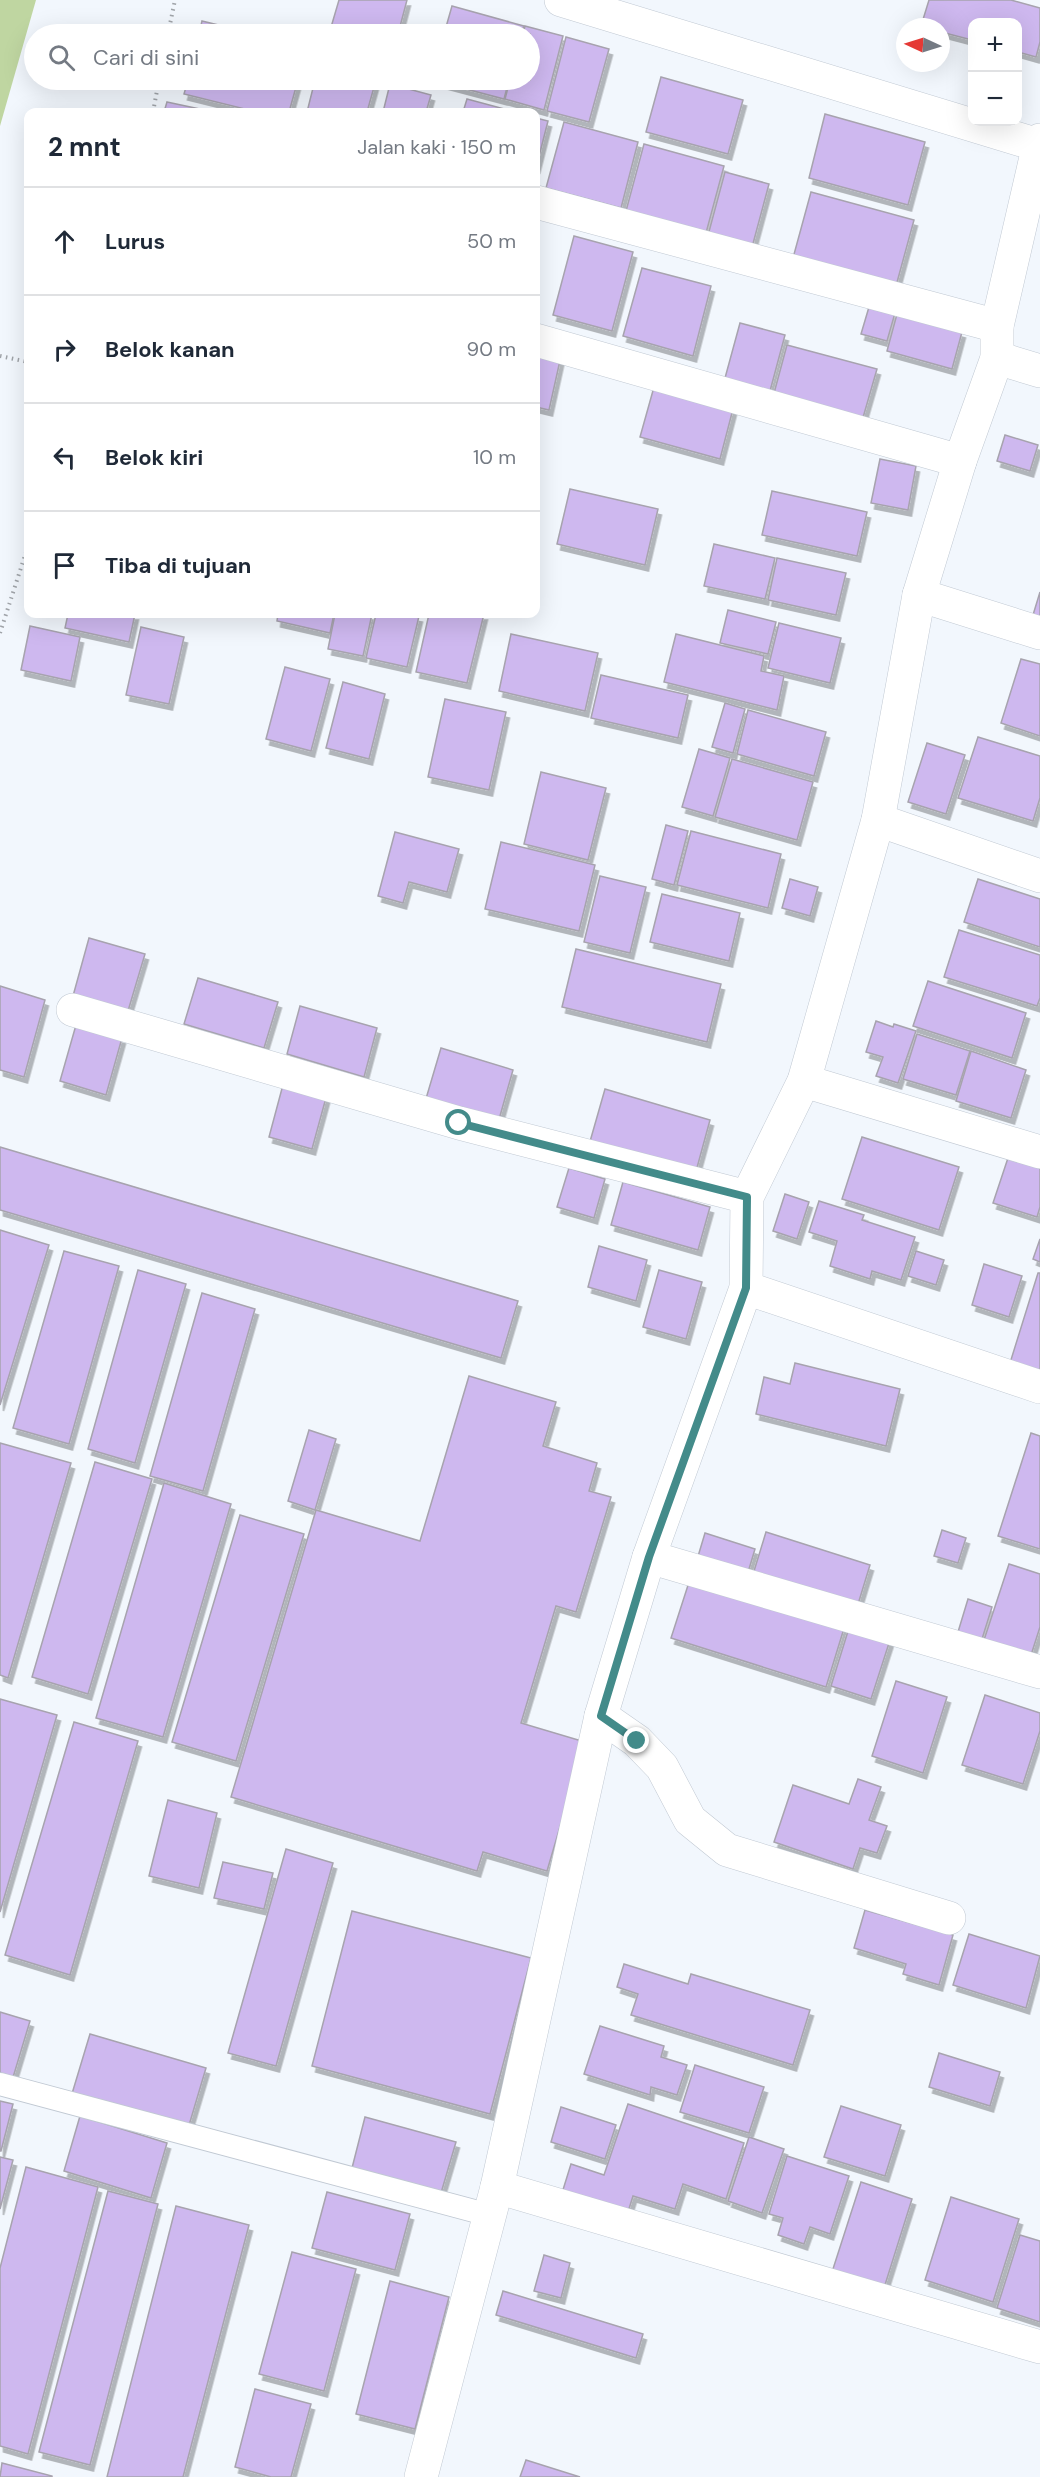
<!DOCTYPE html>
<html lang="id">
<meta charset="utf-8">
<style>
:root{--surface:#fff;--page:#f2f2f3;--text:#1f2937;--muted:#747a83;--line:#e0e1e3}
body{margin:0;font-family:"DM Sans",sans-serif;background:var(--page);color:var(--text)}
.controls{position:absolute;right:18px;top:18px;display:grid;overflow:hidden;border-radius:12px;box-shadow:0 6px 24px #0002}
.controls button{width:54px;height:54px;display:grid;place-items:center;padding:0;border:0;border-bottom:2px solid var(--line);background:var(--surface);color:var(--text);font:30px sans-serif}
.compass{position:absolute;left:896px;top:18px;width:54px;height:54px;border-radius:50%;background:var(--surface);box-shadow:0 6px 24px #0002;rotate:274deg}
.stop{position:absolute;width:18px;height:18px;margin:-14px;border:4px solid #438b8a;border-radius:50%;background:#fff}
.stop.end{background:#438b8a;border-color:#fff;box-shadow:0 2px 6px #0008}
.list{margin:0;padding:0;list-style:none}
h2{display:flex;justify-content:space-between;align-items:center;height:78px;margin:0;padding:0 24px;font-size:26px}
h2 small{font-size:20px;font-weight:400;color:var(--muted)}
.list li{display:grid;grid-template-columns:39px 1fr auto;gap:18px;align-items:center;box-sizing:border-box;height:108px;padding:0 24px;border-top:2px solid var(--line)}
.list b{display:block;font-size:22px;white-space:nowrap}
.list em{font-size:20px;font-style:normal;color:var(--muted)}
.icon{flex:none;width:33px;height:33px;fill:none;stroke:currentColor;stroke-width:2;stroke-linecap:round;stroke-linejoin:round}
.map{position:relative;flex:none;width:1040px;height:2477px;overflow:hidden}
.search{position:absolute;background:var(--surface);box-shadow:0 6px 24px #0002;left:24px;top:24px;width:516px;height:66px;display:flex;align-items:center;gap:15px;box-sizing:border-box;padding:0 21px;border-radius:33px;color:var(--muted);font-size:22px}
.panel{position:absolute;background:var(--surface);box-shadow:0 6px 24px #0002;left:24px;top:108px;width:516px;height:510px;border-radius:12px}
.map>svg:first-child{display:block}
.green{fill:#bfd6a1}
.building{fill:#ceb8ef;stroke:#a7a3ae;stroke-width:1.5;filter:url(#shadow)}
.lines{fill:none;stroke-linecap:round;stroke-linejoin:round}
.lane-casing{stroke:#c1c9d3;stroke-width:24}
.street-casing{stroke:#c1c9d3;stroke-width:34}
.path{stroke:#a0a4a9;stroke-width:4;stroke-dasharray:1.5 4.5;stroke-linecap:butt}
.lane{stroke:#fff;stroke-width:22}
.street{stroke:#fff;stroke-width:33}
.route{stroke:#438b8a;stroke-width:8}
</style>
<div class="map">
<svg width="1040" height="2477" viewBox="0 0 1040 2477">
<defs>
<filter id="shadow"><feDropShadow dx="3.5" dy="6" stdDeviation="0" flood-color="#0004"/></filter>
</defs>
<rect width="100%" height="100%" fill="#f2f7fd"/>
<path class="green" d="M0 0H36L0 126Z"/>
<g class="building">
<path d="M339 0H407L398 34H329Z"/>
<path d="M929 0H1011L1040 8V42L1036 57 1018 52V22H972V40L941 32V27L921 26Z"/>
<path d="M452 6 524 26 521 34H444Z"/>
<path d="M202 21 256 34H199Z"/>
<path d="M525 26 563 36 544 110 505 99 510 80H530V34H523Z"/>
<path d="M566 37 609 49 589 122 547 111Z"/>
<path d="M661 77 743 100 728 154 646 132Z"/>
<path d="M188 80H298L289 112H257L184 94Z"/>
<path d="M315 80H376L367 112H307Z"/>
<path d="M432 80H509L504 99Z"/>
<path d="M390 84 431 95 426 112H383Z"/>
<path d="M467 99 516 112H463Z"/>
<path d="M167 102 209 111 208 112H164Z"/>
<path d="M825 114 925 142 908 205 809 178Z"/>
<path d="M536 118 548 121 536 168Z"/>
<path d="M564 122 638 142 621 208 546 188Z"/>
<path d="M644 144 724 166 706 233 626 211Z"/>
<path d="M725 172 769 184 751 251 707 239Z"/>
<path d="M811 192 914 220 896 286 793 258Z"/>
<path d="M574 236 633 252 612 331 553 315Z"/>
<path d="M642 268 711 286 693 356 623 336Z"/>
<path d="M869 307 895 313 887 341 861 334Z"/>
<path d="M897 314 962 332 952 369 887 351Z"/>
<path d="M740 323 785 335 770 391 725 378Z"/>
<path d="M787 345 877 369 862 421 773 397Z"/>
<path d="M536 350 561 356 549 410 536 407Z"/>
<path d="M654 387 733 409 720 459 640 437Z"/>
<path d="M1005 435 1038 445 1030 471 997 461Z"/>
<path d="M880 459 916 466 908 510 871 503Z"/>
<path d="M570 489 658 509 645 565 557 544Z"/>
<path d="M772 491 867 512 857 556 762 535Z"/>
<path d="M714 544 775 558 765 599 704 586Z"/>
<path d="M777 558 846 573 836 615 768 600Z"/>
<path d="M1040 592V617L1033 615Z"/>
<path d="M728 610 776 622 768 654 720 643Z"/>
<path d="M68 614H135L129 642 65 628Z"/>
<path d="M278 614H334L330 633 277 621Z"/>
<path d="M335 614H372L363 656 328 649Z"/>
<path d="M376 614H407L419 616 407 667 366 658Z"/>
<path d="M429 614H484L467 683 416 672Z"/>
<path d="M779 623 841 638 830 683 768 668Z"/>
<path d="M30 626 80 637 71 681 21 670Z"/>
<path d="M141 627 184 637 169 704 126 695Z"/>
<path d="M511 634 598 653 585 711 499 691Z"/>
<path d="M676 634 764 656 761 671 784 676 777 710 664 682Z"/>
<path d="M1021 659 1040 664V736L1001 723Z"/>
<path d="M285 667 330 679 311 751 266 739Z"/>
<path d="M601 675 688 695 678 738 591 718Z"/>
<path d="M343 682 385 694 369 759 326 748Z"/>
<path d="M445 699 506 712 489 790 428 777Z"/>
<path d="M725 703 745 709 733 753 712 747Z"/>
<path d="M748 710 826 732 814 776 737 754Z"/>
<path d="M978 737 1040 756V798L1033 821 958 798Z"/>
<path d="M927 743 965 755 946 814 908 802Z"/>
<path d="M699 749 730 758 713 816 682 807Z"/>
<path d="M732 759 813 782 797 840 715 817Z"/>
<path d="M541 772 606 788 588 860 524 844Z"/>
<path d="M666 825 688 831 674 885 652 879Z"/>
<path d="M691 831 781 854 768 908 677 885Z"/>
<path d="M395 832 459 849 447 892 409 882 403 903 378 896Z"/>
<path d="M501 842 595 865 579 931 485 909Z"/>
<path d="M600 876 646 887 630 953 584 942Z"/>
<path d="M790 879 818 887 810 916 782 908Z"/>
<path d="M978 879 1040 899V947L964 922Z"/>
<path d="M662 894 740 913 729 961 650 942Z"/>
<path d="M959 930 1040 955V998L1037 1006 944 977Z"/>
<path d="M89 938 145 954 128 1011 73 996Z"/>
<path d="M576 949 721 984 707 1042 562 1007Z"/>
<path d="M198 978 278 1002 264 1048 184 1024Z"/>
<path d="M928 981 1026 1013 1012 1058 913 1026Z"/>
<path d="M0 986 45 1000 24 1077 0 1070Z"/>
<path d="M300 1006 377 1028 364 1077 287 1054Z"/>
<path d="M876 1021 893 1027 894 1024 916 1031 898 1083 876 1076 883 1057 866 1052Z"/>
<path d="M76 1025 122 1038 106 1095 60 1081Z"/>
<path d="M917 1034 970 1051 956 1095 903 1079Z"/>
<path d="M441 1048 513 1070 498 1123 425 1102Z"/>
<path d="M971 1051 1026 1070 1011 1118 956 1101Z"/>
<path d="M284 1081 327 1094 312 1149 269 1137Z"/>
<path d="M605 1089 710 1120 695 1175 589 1145Z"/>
<path d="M862 1137 959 1167 939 1230 842 1199Z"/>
<path d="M0 1147 518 1301 501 1358 0 1210Z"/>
<path d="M1008 1158 1040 1168V1207L1037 1217 993 1203Z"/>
<path d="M569 1168 605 1179 594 1218 557 1207Z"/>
<path d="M623 1182 710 1207 698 1250 611 1225Z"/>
<path d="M785 1194 809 1202 797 1239 773 1231Z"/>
<path d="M819 1201 864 1215 862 1220 915 1237 901 1280 872 1271 870 1279 830 1266 837 1241 809 1232Z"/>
<path d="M0 1230 49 1245 0 1405Z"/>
<path d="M1040 1239V1262L1033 1259Z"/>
<path d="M599 1246 647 1260 636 1301 588 1287Z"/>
<path d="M64 1251 119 1266 69 1444 13 1428Z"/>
<path d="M916 1251 944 1260 936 1285 908 1276Z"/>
<path d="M984 1264 1022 1276 1009 1317 972 1305Z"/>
<path d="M138 1270 186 1284 135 1463 88 1449Z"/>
<path d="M659 1270 702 1282 686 1339 643 1327Z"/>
<path d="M1038 1273H1040V1373L1010 1363Z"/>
<path d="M202 1293 255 1309 203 1491 150 1476Z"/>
<path d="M795 1363 900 1389 886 1446 756 1414 764 1377 790 1384Z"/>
<path d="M469 1376 556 1402 543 1446 597 1463 589 1491 611 1497 576 1612 556 1606 521 1723 585 1742 547 1871 483 1852 477 1871 231 1797 316 1510 420 1541Z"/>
<path d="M309 1430 336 1439 315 1510 288 1501Z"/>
<path d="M1031 1433 1040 1436V1549L998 1536Z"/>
<path d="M0 1443 71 1463 8 1678 0 1675Z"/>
<path d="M95 1462 152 1479 88 1694 32 1677Z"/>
<path d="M164 1483 231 1504 163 1737 96 1718Z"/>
<path d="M240 1515 304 1534 236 1761 172 1742Z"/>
<path d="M942 1530 966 1538 958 1563 934 1556Z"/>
<path d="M766 1532 870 1565 855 1614 751 1581Z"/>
<path d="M705 1533 755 1549 746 1579 696 1563Z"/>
<path d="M1009 1564 1040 1574V1627L1031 1655 984 1640Z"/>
<path d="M691 1576 845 1625 826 1687 671 1638Z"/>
<path d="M968 1599 992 1607 982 1639 958 1632Z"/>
<path d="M849 1628 890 1640 871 1699 831 1686Z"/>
<path d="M896 1681 947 1697 923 1773 872 1756Z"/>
<path d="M985 1695 1040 1713V1731L1023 1784 962 1765Z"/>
<path d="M0 1699 57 1715 0 1912Z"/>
<path d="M74 1722 138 1741 70 1975 5 1955Z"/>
<path d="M858 1779 881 1787 869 1820 887 1826 877 1853 860 1848 853 1869 774 1842 793 1785 849 1804Z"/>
<path d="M168 1800 217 1813 199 1888 149 1876Z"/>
<path d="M286 1849 333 1863 276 2066 228 2053Z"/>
<path d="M223 1862 273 1873 264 1909 214 1898Z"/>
<path d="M865 1910 953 1935 939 1985 903 1974 906 1964 854 1948Z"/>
<path d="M352 1911 531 1958 490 2114 312 2066Z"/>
<path d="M969 1934 1040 1956 1026 2008 953 1985Z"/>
<path d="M624 1964 688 1984 691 1974 810 2010 793 2065 631 2015 638 1994 617 1987Z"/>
<path d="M0 2012 30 2021 11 2084 0 2080Z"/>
<path d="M600 2026 664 2046 661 2057 687 2065 677 2095 651 2087 650 2095 584 2074Z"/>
<path d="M90 2034 206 2068 187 2132 71 2097Z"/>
<path d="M939 2053 1000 2072 990 2106 929 2087Z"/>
<path d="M695 2065 764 2087 749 2133 680 2112Z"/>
<path d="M0 2101 13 2104 1 2151H0Z"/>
<path d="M628 2104 744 2143 726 2199 683 2184 675 2209 633 2196 627 2215 562 2193 571 2164 604 2175Z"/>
<path d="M841 2106 901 2125 885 2176 824 2157Z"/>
<path d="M561 2107 616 2125 605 2159 551 2142Z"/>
<path d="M80 2116 167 2143 151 2198 64 2171Z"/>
<path d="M365 2117 456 2142 441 2193 352 2168Z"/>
<path d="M749 2137 784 2149 762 2213 728 2201Z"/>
<path d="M787 2156 849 2176 830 2234 810 2227 804 2244 778 2235 783 2218 769 2214Z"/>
<path d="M0 2157 13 2160 0 2209Z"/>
<path d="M26 2167 98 2187 28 2454 0 2446V2268Z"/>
<path d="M861 2182 912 2199 884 2288 832 2272Z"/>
<path d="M108 2191 158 2204 90 2465 39 2452Z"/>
<path d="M327 2192 410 2214 395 2270 312 2248Z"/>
<path d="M951 2197 1019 2219 993 2302 925 2280Z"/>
<path d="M176 2206 249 2225 183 2477H107Z"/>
<path d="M1020 2235 1040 2241V2322L997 2308Z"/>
<path d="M292 2252 356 2269 324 2391 259 2374Z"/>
<path d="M544 2255 570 2263 561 2298 534 2291Z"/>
<path d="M390 2281 449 2297 415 2429 356 2414Z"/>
<path d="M503 2291 643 2334 636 2358 496 2315Z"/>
<path d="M255 2389 311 2404 291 2477H271L235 2467Z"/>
<path d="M526 2460 580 2477H520Z"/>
<path d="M2 2463 52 2476V2477H0Z"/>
</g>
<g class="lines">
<defs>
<path id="lane" d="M0 2084 489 2215"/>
<g id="street">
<path d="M561 0 1038 145"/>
<path d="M536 202 997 326"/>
<path d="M536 340 960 461"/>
<path d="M997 358 1040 371"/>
<path d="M919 595 1040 633"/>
<path d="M878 820 1040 876"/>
<path d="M73 1010 459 1123 747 1197"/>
<path d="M804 1081 1040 1152"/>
<path d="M746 1288 1040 1387"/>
<path d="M649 1557 1040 1672"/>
<path d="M601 1716 637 1741 662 1767 690 1820 727 1850 949 1918"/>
<path d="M497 2187 1040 2347"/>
<path d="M421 2477 497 2187 601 1716 649 1557 746 1288 747 1197 804 1081 878 820 919 595 960 461 997 358V326L1040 140"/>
</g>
</defs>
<use href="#lane" class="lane-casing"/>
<use href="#street" class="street-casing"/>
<g class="path">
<path d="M168 34 175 0"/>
<path d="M153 112 159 80"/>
<path d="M0 356 28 362"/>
<path d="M0 633 28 546"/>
</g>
<use href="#lane" class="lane"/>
<use href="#street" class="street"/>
</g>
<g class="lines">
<path class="route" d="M459 1123 747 1197 746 1288 649 1557 601 1716 637 1741"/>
</g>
</svg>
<div class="controls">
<button>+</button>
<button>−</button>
</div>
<svg class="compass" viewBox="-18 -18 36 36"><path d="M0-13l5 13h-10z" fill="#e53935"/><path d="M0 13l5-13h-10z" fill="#747a83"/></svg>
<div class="stop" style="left:459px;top:1123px"></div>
<div class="stop end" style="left:637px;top:1741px"></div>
<div class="search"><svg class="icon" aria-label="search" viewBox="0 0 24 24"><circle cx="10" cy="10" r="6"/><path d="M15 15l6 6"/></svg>Cari di sini</div>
<section class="panel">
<h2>2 mnt<small>Jalan kaki · 150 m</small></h2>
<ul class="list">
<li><svg class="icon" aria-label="ahead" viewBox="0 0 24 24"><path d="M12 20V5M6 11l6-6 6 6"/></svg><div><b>Lurus</b></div><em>50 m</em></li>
<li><svg class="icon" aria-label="right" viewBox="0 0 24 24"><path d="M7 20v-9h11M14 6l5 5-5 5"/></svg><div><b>Belok kanan</b></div><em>90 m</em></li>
<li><svg class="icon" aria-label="left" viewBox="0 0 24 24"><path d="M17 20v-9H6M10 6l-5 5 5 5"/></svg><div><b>Belok kiri</b></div><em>10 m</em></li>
<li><svg class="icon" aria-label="arrive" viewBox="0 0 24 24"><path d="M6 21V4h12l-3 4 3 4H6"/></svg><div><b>Tiba di tujuan</b></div></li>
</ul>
</section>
</div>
